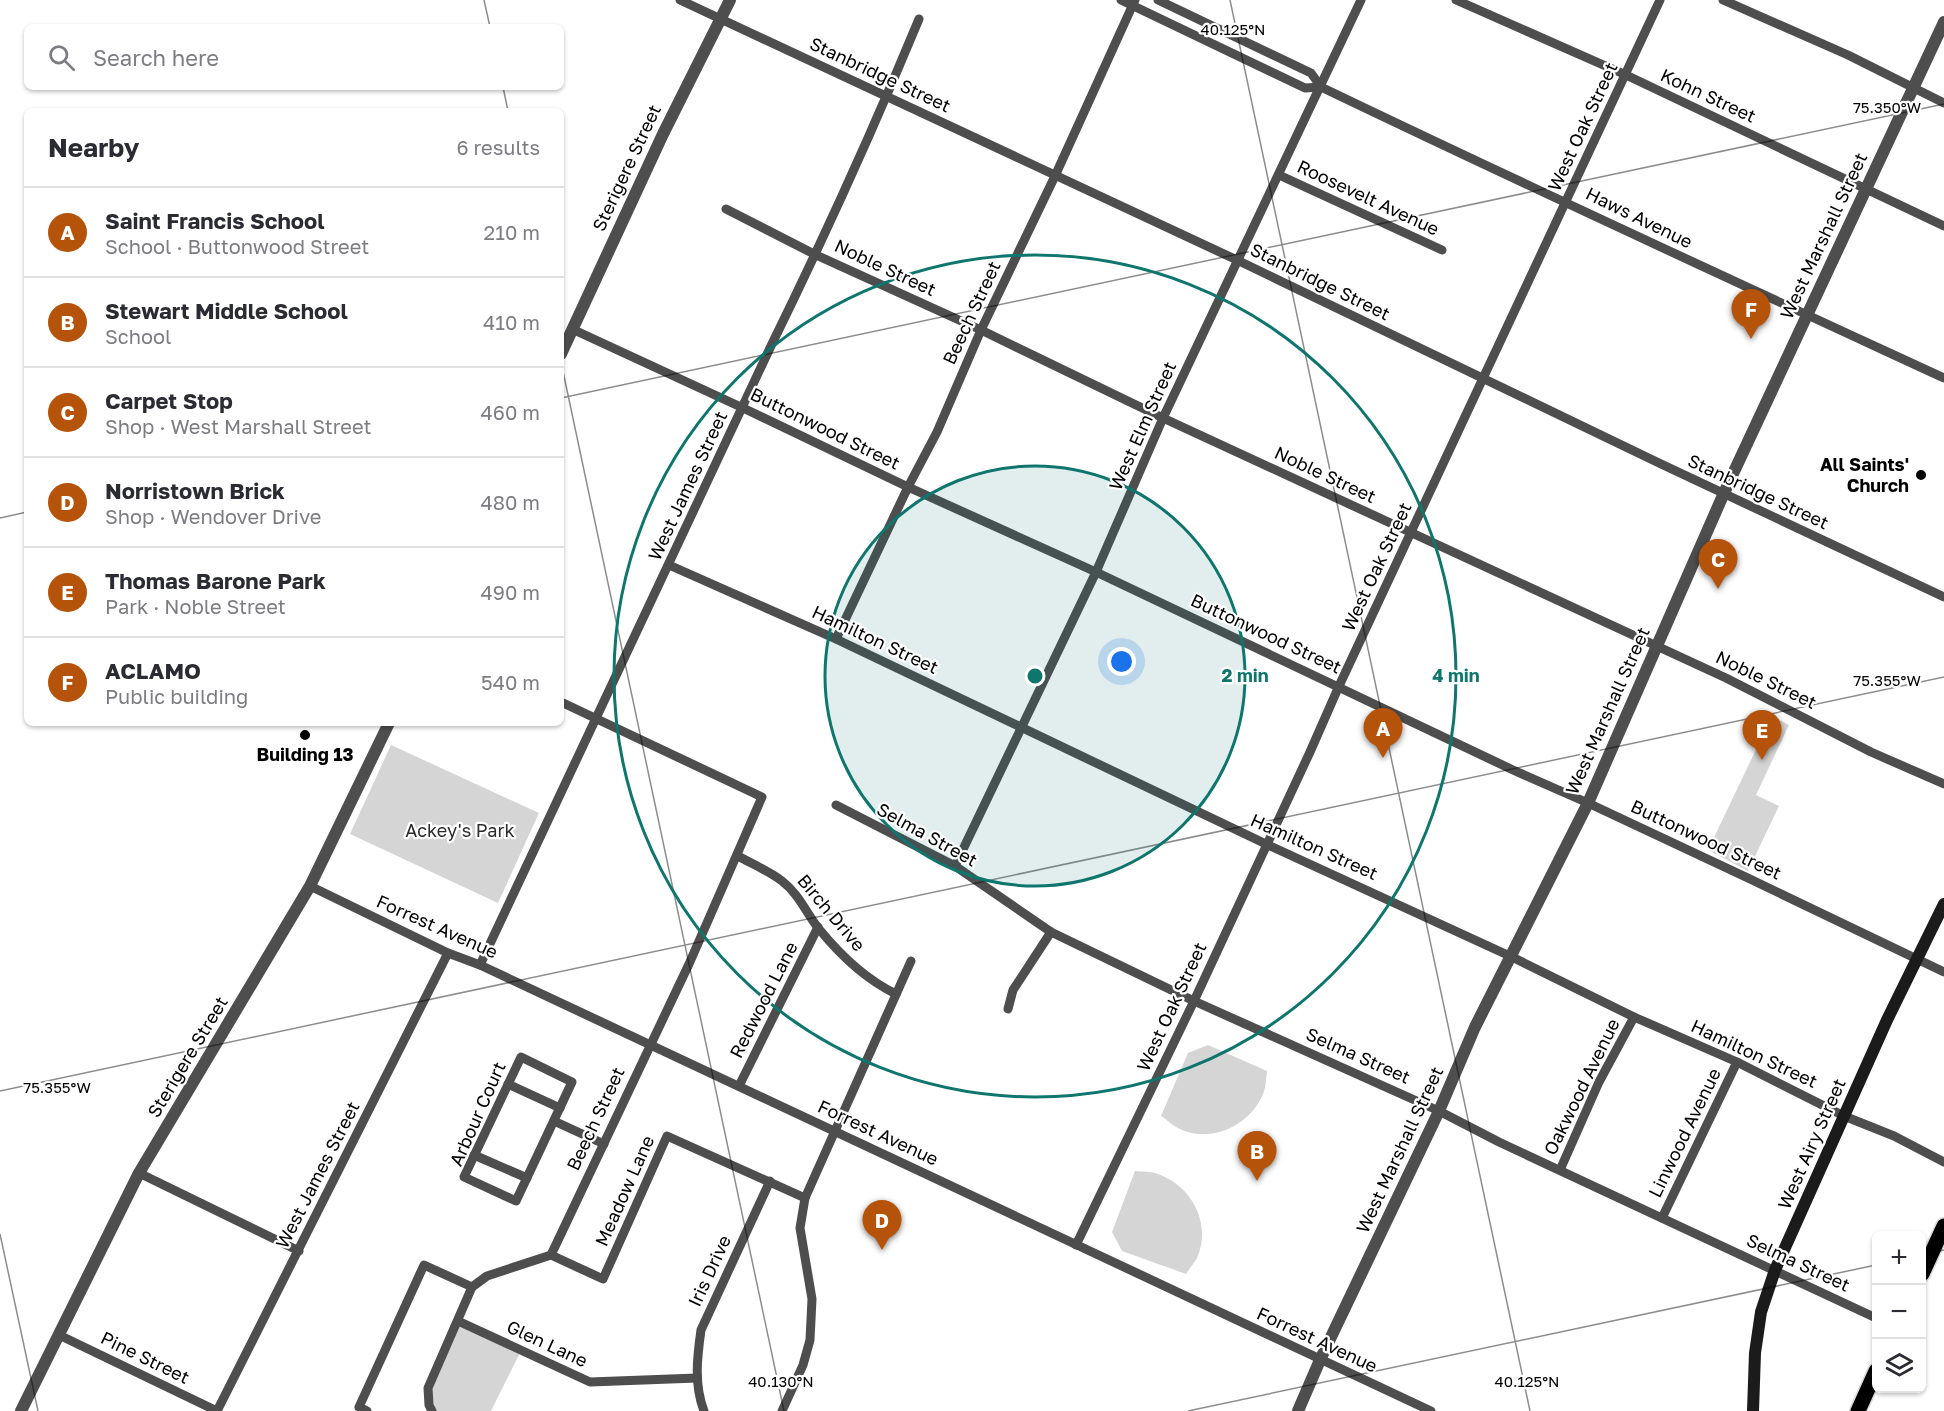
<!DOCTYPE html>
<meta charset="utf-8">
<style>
:root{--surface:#fff;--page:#f7f7f7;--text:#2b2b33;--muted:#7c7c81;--line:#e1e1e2;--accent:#b45309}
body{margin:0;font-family:"Golos Text",sans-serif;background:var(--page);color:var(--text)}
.controls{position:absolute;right:18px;bottom:18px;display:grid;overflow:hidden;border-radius:9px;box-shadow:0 2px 4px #0004}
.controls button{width:54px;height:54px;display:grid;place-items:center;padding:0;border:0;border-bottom:2px solid var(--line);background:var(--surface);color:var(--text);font:30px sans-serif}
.you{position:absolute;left:1122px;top:662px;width:21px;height:21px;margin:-15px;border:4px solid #fff;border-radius:50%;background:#1a73e8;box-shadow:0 0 0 9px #1a73e833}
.badge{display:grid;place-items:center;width:39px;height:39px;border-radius:50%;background:var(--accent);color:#fff;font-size:20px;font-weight:700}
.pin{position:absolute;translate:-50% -50px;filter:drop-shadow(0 2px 3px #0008)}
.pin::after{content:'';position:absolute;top:32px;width:21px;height:18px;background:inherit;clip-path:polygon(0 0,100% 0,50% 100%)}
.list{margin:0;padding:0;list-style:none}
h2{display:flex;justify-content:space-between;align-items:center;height:78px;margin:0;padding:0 24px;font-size:26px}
h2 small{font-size:20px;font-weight:400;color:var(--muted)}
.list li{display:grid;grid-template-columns:39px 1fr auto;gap:18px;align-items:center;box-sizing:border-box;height:90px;padding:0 24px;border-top:2px solid var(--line)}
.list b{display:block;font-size:22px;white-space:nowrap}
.list p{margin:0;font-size:20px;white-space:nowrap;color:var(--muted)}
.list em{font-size:20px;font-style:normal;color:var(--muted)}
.icon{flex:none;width:33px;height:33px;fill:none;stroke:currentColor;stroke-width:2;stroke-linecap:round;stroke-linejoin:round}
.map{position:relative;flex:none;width:1944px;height:1411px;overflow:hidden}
.search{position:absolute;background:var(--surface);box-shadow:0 2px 4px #0004;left:24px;top:24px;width:540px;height:66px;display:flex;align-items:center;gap:15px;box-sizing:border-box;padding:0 21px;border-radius:9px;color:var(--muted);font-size:22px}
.panel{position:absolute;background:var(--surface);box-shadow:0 2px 4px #0004;left:24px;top:108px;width:540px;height:618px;border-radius:9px}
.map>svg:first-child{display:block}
.green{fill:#d5d5d5}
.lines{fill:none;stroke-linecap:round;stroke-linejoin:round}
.primary-casing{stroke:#dbdbdb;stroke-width:18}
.minor{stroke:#4e4e4e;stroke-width:9}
.tertiary{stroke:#4e4e4e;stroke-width:12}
.secondary{stroke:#1b1b1b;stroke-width:12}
.primary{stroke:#000;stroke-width:15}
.ticks{fill:none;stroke:#000;stroke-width:1.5;stroke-opacity:0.45}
.ring{fill:none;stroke:#0f766e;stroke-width:3}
.poi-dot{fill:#000;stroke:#fff;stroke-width:2}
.labels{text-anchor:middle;stroke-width:4.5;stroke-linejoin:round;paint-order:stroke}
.street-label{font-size:18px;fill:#000;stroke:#fff}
.poi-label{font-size:18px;font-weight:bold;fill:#000;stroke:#fff;text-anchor:end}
.park-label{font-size:18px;fill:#2c2c2c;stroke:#fff}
.ticks-label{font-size:15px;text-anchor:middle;fill:#000;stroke:#fff;stroke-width:4.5;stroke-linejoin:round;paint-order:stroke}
.centre{fill:#0f766e;stroke:#fff;stroke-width:3}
.ring-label{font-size:18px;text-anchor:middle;font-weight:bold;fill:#0f766e;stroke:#fff;stroke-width:4.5;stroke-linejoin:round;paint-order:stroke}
</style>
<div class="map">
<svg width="1944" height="1411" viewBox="0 0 1944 1411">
<rect width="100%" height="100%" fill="#fff"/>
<g class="green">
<path d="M1772 716 1789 725 1756 795 1779 806 1748 871 1708 850Z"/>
<path d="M391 745 539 813 498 903 350 834Z"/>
<path d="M1208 1045 1267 1071C1266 1079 1266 1088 1263 1094 1249 1127 1209 1145 1176 1127 1171 1124 1166 1119 1161 1116L1188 1053Z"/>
<path d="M1135 1171C1142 1172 1151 1171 1158 1174 1192 1186 1212 1224 1197 1258 1194 1263 1189 1269 1186 1274L1122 1251 1112 1232Z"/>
<path d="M458 1321 521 1351 491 1411H432L428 1388Z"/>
</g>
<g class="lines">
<defs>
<g id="primary">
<path d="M1922 1274 1944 1226"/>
<path d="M1858 1411 1876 1371"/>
</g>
</defs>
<use href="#primary" class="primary-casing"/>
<g class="minor">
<path d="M680 0 1239 261 1659 463 1944 597"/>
<path d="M1121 0 1305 88 1321 87"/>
<path d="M1158 0 1311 73 1321 87C1527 186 1736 282 1944 378"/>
<path d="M1456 0 1626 75 1944 226"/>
<path d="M1723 0 1848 55 1944 103"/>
<path d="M1279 175 1442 250"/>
<path d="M726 209 816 255 981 330 1163 418 1726 678 1871 752 1944 784"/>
<path d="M572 329 743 408 908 487 1096 572 1513 770 1588 803 1750 879 1944 972"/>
<path d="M669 565 836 639 1266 844 1512 957 1634 1017 1737 1062 1844 1116 1894 1136 1944 1162"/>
<path d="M836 639 908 487 937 432 981 330 1055 176 1135 0"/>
<path d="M836 805 955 866 1051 932 1194 1001 1439 1111 1499 1142 1876 1318"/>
<path d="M738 856C752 864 769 871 782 881 800 895 806 913 819 929 841 956 865 979 896 994"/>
<path d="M955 866 1096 572 1163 418 1361 0"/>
<path d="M310 886 448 953 480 965 1431 1411"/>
<path d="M480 965 770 348C823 240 873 130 919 19"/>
<path d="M1008 1009 1013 990 1051 932"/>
<path d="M521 1057 572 1082 516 1201 464 1177Z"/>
<path d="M508 1084 560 1108"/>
<path d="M739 1086 818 927"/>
<path d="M554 1121 604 1144"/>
<path d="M474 1155 527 1178"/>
<path d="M1560 1170 1599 1082 1634 1017"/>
<path d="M139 1173 299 1251"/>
<path d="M1662 1218 1737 1062"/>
<path d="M1076 1245 1194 1001 1310 752 1339 686 1660 0"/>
<path d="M551 1255 603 1279 667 1136 805 1198"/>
<path d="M458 1321 590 1382 697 1378"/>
<path d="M59 1335 217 1411"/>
<path d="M217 1411 448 953"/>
<path d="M367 1411 359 1407 424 1265 472 1287"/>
<path d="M432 1411 429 1405 428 1388 472 1287 487 1276 551 1255 689 964 762 797 561 702"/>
<path d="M704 1411C694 1385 697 1358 701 1330L770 1181"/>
<path d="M782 1411 803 1365 810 1340 812 1299 800 1228 805 1198 911 961"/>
</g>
<g class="tertiary">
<path d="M561 354 663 134 730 0"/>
<path d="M21 1411 139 1173 310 886 389 723"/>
<path d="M1298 1411 1320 1360 1439 1111 1475 1027 1588 803 1724 493 1944 22"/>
</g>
<path class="secondary" d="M1753 1411 1755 1353 1761 1312 1775 1270 1887 1020 1944 904"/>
<use href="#primary" class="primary"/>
</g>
<path class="ticks" d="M484 0 490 27M1230 0 1530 1411M503 87 508 111M561 362 784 1411M561 398 1944 104M0 518 27 512M0 1091 1944 677M0 1234 38 1411M1922 1255 1944 1250M1188 1411 1876 1265"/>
<circle cx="1035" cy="676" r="210" fill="#0f766e" fill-opacity=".12"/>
<g class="ring">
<circle cx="1035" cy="676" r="210"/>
<circle cx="1035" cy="676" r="421"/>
</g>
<g class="poi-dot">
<circle cx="1921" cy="475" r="6"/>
<circle cx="305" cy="735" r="6"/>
</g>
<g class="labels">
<g class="street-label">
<text transform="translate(880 75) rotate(25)" y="6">Stanbridge Street</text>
<text transform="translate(1708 96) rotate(25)" y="6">Kohn Street</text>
<text transform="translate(1583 127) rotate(-65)" y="6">West Oak Street</text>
<text transform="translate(627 168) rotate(-65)" y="6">Sterigere Street</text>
<text transform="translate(1368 198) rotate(25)" y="6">Roosevelt Avenue</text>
<text transform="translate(1639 218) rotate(26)" y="6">Haws Avenue</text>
<text transform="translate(1824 236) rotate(-65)" y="6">West Marshall Street</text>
<text transform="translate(885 268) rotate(25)" y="6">Noble Street</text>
<text transform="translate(1320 282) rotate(26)" y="6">Stanbridge Street</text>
<text transform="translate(972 313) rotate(-65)" y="6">Beech Street</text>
<text transform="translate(1143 426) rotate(-66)" y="6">West Elm Street</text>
<text transform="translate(825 429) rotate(26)" y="6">Buttonwood Street</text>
<text transform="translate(1325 475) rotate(25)" y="6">Noble Street</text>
<text transform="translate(688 486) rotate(-65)" y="6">West James Street</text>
<text transform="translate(1758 492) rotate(25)" y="6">Stanbridge Street</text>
<text transform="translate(1377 567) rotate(-65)" y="6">West Oak Street</text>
<text transform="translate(1266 634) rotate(25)" y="6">Buttonwood Street</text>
<text transform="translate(875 640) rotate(25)" y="6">Hamilton Street</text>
<text transform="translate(1766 680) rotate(26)" y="6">Noble Street</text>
<text transform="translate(1608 711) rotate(-66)" y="6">West Marshall Street</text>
<text transform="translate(927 835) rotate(29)" y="6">Selma Street</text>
<text transform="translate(1706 840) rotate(25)" y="6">Buttonwood Street</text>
<text transform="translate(1314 847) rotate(24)" y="6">Hamilton Street</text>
<text transform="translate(831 913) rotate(50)" y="6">Birch Drive</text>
<text transform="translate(437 927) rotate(24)" y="6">Forrest Avenue</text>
<text transform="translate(764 1000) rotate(-63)" y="6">Redwood Lane</text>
<text transform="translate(1172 1007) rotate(-65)" y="6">West Oak Street</text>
<text transform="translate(1754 1054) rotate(25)" y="6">Hamilton Street</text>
<text transform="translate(1358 1056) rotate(24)" y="6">Selma Street</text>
<text transform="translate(188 1057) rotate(-59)" y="6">Sterigere Street</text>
<text transform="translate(1582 1087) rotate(-64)" y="6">Oakwood Avenue</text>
<text transform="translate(478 1114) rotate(-66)" y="6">Arbour Court</text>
<text transform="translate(596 1119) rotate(-65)" y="6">Beech Street</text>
<text transform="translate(878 1133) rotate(25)" y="6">Forrest Avenue</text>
<text transform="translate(1685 1133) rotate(-64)" y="6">Linwood Avenue</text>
<text transform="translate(1812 1144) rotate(-66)" y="6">West Airy Street</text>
<text transform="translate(1400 1150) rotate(-65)" y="6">West Marshall Street</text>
<text transform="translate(318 1175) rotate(-63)" y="6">West James Street</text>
<text transform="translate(625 1191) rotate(-66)" y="6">Meadow Lane</text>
<text transform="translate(1798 1263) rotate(25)" y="6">Selma Street</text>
<text transform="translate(710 1271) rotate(-65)" y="6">Iris Drive</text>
<text transform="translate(1317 1340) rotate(25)" y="6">Forrest Avenue</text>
<text transform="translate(547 1344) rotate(25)" y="6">Glen Lane</text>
<text transform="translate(145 1358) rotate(26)" y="6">Pine Street</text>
</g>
<g class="poi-label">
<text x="1909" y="471">All Saints'<tspan x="1909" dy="21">Church</tspan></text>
<text x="305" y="761" text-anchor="middle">Building 13</text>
</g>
<g class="park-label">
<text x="460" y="837">Ackey's Park</text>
</g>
</g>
<g class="ticks-label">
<text x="1233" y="35">40.125°N</text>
<text x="1887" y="113">75.350°W</text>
<text x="1887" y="686">75.355°W</text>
<text x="57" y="1093">75.355°W</text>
<text x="781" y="1387">40.130°N</text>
<text x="1527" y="1387">40.125°N</text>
</g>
<circle cx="1035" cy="676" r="9" class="centre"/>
<g class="ring-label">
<text x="1245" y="682">2 min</text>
<text x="1456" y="682">4 min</text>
</g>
</svg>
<div class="controls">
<button>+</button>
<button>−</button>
<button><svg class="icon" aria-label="layers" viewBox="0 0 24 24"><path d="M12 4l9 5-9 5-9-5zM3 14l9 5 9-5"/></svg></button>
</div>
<div class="you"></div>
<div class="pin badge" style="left:1383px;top:758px">A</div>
<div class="pin badge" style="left:1257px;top:1181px">B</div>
<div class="pin badge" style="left:1718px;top:589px">C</div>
<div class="pin badge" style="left:882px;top:1250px">D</div>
<div class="pin badge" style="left:1762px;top:760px">E</div>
<div class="pin badge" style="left:1751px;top:339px">F</div>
<div class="search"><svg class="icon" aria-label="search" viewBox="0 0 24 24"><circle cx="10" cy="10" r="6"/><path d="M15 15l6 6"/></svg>Search here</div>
<section class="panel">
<h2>Nearby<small>6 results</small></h2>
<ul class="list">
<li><span class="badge">A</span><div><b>Saint Francis School</b><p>School · Buttonwood Street</p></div><em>210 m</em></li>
<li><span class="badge">B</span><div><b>Stewart Middle School</b><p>School</p></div><em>410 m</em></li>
<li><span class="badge">C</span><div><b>Carpet Stop</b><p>Shop · West Marshall Street</p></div><em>460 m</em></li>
<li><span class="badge">D</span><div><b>Norristown Brick</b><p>Shop · Wendover Drive</p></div><em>480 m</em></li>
<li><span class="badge">E</span><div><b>Thomas Barone Park</b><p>Park · Noble Street</p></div><em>490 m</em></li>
<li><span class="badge">F</span><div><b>ACLAMO</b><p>Public building</p></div><em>540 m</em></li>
</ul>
</section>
</div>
